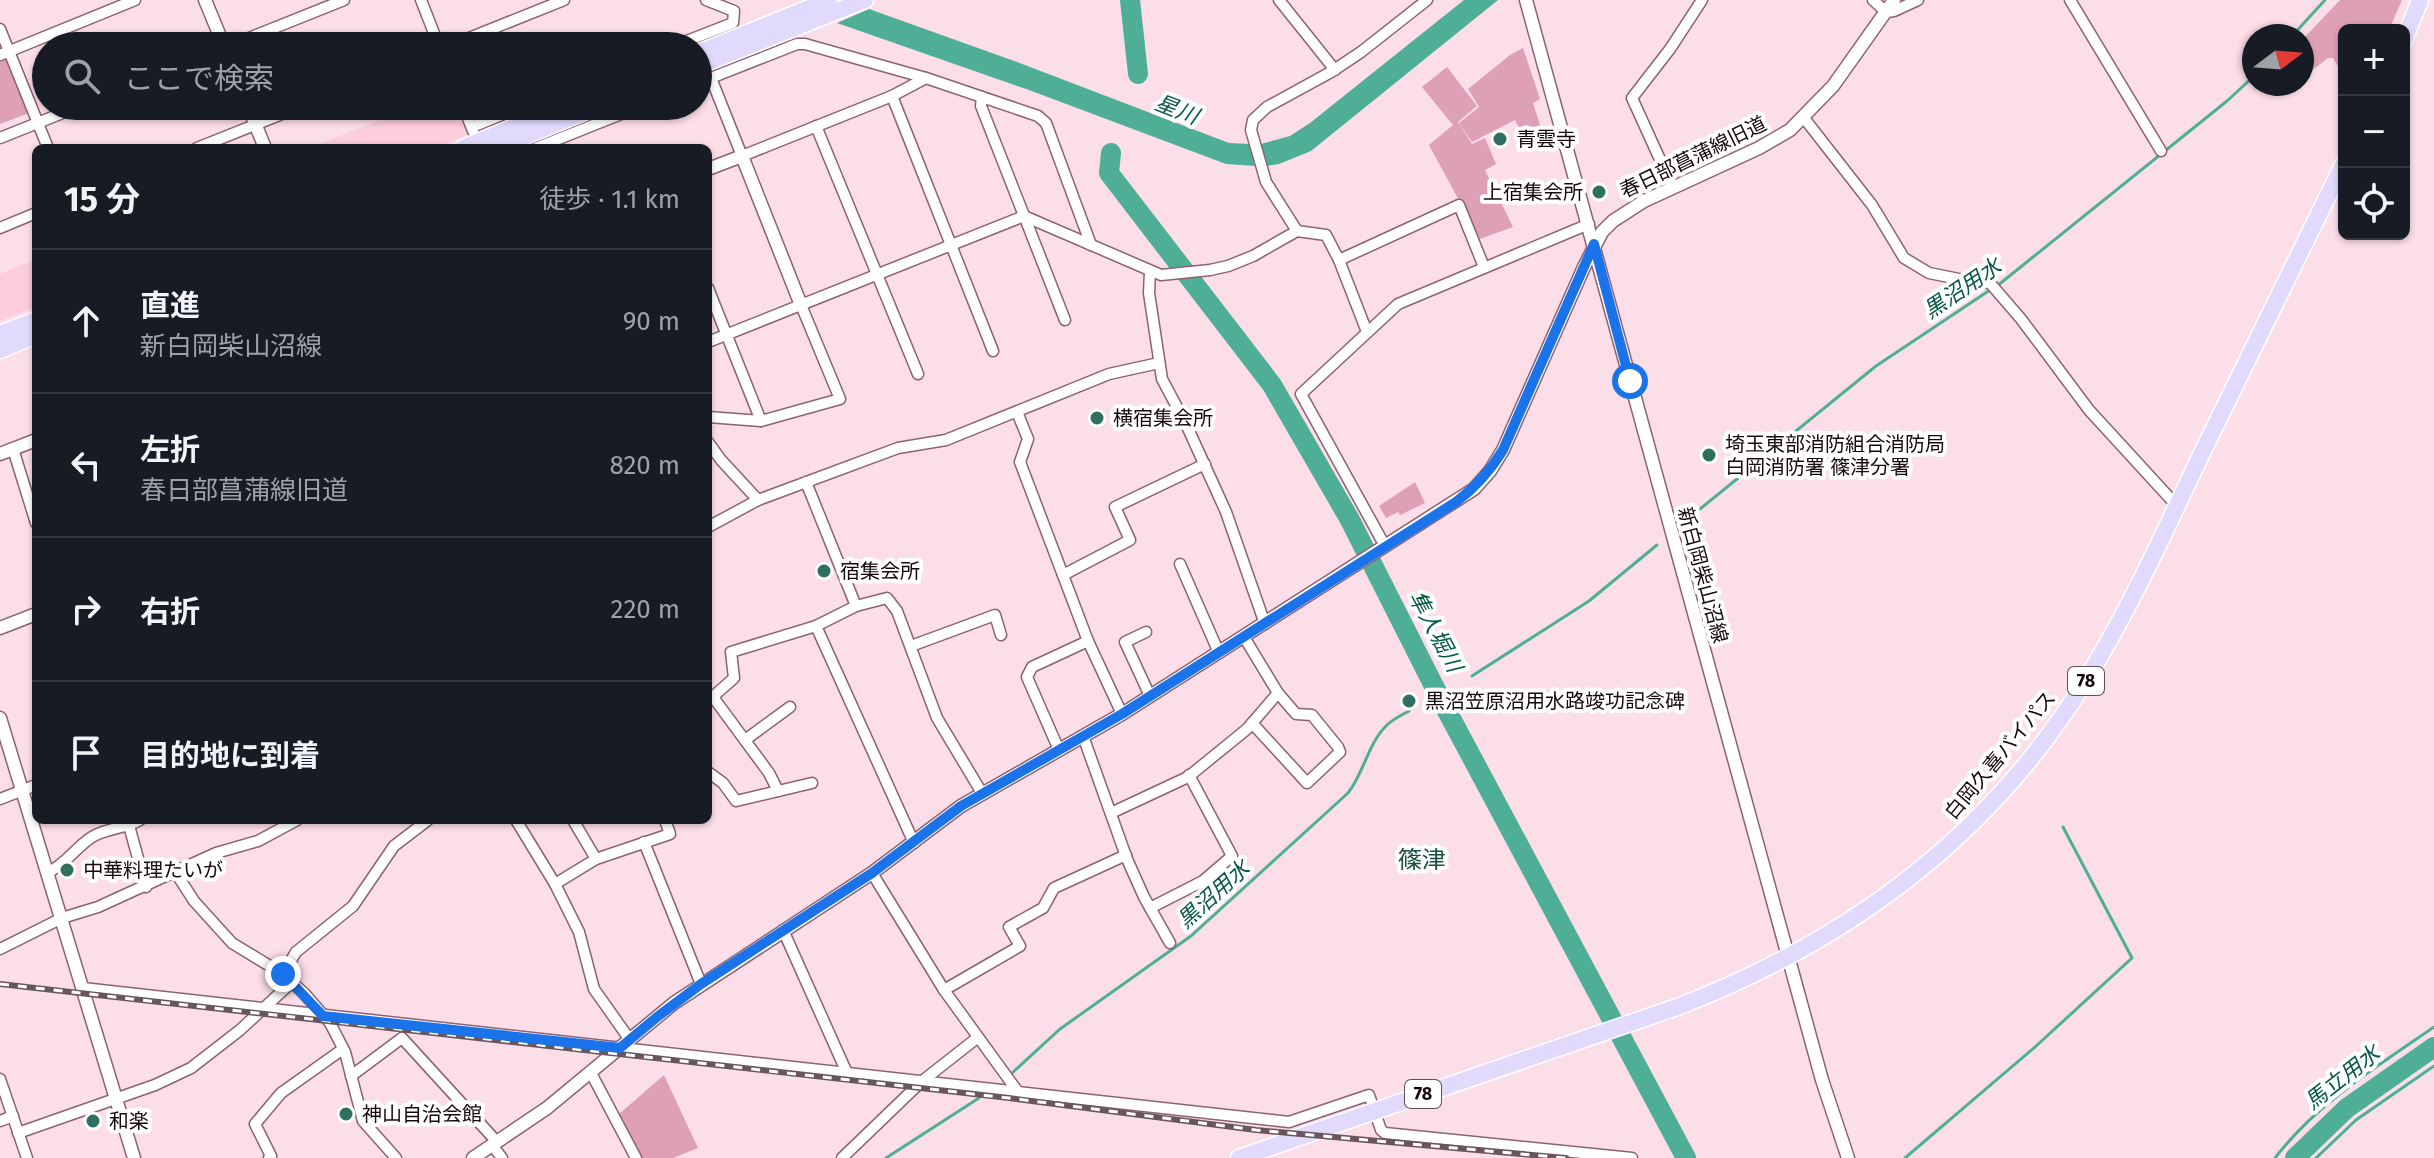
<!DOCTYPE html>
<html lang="ja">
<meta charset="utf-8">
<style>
:root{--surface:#171b24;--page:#20242c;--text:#f1f3f6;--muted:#9ea1a6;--line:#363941}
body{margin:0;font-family:"Fira Sans","Noto Sans JP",sans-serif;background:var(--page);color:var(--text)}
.controls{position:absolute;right:24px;top:24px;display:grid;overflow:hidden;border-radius:12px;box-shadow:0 2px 6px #0004}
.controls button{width:72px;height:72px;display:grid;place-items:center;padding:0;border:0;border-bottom:2px solid var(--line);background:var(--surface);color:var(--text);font:40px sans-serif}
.compass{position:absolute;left:2242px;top:24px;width:72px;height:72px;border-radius:50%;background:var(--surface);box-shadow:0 2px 6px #0004;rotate:74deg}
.stop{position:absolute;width:24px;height:24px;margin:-18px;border:6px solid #1a73e8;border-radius:50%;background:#fff}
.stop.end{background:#1a73e8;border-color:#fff;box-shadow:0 2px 8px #0008}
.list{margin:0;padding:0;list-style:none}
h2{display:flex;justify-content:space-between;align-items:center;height:104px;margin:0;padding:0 32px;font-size:34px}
h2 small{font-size:26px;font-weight:400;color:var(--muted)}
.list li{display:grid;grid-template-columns:52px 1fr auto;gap:24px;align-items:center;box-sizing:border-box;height:144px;padding:0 32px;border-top:2px solid var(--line)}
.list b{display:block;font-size:30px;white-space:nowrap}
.list p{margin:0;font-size:26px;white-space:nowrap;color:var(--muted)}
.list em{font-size:26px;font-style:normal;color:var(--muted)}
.icon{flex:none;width:44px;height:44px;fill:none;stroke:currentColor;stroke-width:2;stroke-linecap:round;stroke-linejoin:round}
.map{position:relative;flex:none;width:2434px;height:1158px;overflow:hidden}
.search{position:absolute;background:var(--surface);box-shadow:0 2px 6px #0004;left:32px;top:32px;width:680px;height:88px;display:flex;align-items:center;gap:20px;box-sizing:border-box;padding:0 28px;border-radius:44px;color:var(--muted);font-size:30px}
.panel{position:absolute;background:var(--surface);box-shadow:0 2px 6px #0004;left:32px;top:144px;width:680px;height:680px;border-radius:12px}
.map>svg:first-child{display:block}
.built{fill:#fbcdde}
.green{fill:#dda0b7}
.water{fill:#4fae96}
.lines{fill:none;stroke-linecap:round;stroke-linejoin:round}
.stream{stroke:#4fae96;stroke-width:3}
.river{stroke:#4fae96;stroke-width:20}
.minor-casing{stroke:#8d6172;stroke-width:13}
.tertiary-casing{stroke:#8d6172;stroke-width:15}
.primary-casing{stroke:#fff;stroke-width:19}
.minor{stroke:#fff;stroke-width:10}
.tertiary{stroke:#fff;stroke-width:12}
.primary{stroke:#e2dafc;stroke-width:16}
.rail-casing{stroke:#69555d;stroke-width:6}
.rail{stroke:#fff;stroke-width:3;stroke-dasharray:9;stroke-linecap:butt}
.route{stroke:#1a73e8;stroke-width:10}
.poi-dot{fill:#2e6f5f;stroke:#fff;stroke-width:3}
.labels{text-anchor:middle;stroke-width:8;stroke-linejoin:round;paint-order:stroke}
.shield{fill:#fff;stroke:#5c5156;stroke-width:2}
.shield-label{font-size:18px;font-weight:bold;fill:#16070d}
.poi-label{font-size:20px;fill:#16070d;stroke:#fff;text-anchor:start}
.street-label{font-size:20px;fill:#16070d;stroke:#fff}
.water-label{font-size:22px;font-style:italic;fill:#065848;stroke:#fff}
.quarter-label{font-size:24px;fill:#1a4f43;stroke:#fff}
</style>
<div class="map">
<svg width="2434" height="1158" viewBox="0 0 2434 1158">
<rect width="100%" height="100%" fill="#fcdee9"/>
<g class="built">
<path d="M414 106H512L466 125 469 134 434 148H310Z"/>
<path d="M36 259V307L0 321V274Z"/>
</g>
<g class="green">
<path d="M2340 0H2402L2389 30H2344V77L2333 58H2328L2302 78V40Z"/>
<path d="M1523 48 1540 99 1533 103 1541 128 1523 136 1515 120 1472 142 1459 123 1479 107 1468 89 1510 55Z"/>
<path d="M10 58 32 112 0 124V62Z"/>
<path d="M1447 67 1477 106 1458 122 1472 144 1485 138 1496 164 1485 170 1513 227 1477 240 1462 206 1429 145 1453 125 1422 87Z"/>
<path d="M1415 482 1425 503 1400 515 1398 512 1386 518 1379 506Z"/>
<path d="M664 1075 698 1148 673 1158H641L619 1114Z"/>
</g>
<g class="water">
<path d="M1464 0H1498L1311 151 1279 164 1266 166 1261 144 1290 136 1310 123Z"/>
<path d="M869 9 1017 62 1229 143 1250 144 1256 166 1226 164 1029 90 837 23Z"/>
</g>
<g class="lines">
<g class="stream">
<path d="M2292 36 2325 0"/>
<path d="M1997 286 2227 101 2254 76"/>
<path d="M1684 522 1876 366 1990 290"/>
<path d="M1472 676 1589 601 1657 545"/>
<path d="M1011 1074 1060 1029 1191 936 1348 793C1364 773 1368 743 1387 725 1393 719 1402 715 1409 711"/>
<path d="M886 1158 979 1098"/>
<path d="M1905 1158 2035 1047 2132 958 2063 827"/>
<path d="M2275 1158C2317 1103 2378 1066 2434 1027"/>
<path d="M2316 1158 2356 1120 2434 1066"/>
</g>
<g class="river">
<path d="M1130 0 1138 74"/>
<path d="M1111 153 1109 173 1272 385 1350 520 1439 696 1686 1158"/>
<path d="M2295 1158 2347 1108 2434 1047"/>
</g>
<defs>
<g id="minor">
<path d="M421 0 439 46"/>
<path d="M1279 0 1335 70"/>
<path d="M1873 0 1886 12 1894 11 1918 0"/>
<path d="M2070 0 2161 151"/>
<path d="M0 29 48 148"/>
<path d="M229 46 344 0"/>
<path d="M449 46 564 0"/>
<path d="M674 46 733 23 734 11 706 0"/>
<path d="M0 55 135 0"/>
<path d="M711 78 742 156 892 96 926 78"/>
<path d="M698 83 797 44H805L926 78 1038 116 1046 123 1091 245"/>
<path d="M892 96 993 351"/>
<path d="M982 97 981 106 1065 320"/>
<path d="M463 106 473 131"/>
<path d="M1804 118 1872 205 1904 258 1929 273 1974 282 1990 283 2021 319 2089 410 2177 506"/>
<path d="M816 126 918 374"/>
<path d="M472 127 524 106"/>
<path d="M0 138 80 106"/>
<path d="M197 148 302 106"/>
<path d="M536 148 641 106"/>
<path d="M1673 188 1632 98 1670 49 1702 0"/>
<path d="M0 228 36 213"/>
<path d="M1297 231 1266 182 1251 130 1253 120 1267 107 1331 72 1361 52 1427 0"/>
<path d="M1339 260 1459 205 1484 267"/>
<path d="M1150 272 1149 293 1162 379 1186 424 1226 512 1265 624"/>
<path d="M708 288 761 421"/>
<path d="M708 342 1024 216 1161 275 1210 270 1228 266 1253 256 1297 231 1326 235 1339 260 1367 332"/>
<path d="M1017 412 1028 439 1020 462 1088 641 1122 714"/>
<path d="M708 417 761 421 840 399 801 305"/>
<path d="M708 442 721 460 758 500 898 448 946 440 1109 374 1159 363"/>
<path d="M13 449 36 523"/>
<path d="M806 482 856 606 816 626 914 843"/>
<path d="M708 527 758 500"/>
<path d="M1385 546 1301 394 1398 304 1589 224"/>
<path d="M1180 564 1219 653"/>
<path d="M1063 575 1130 540 1115 507 1205 464"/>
<path d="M856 606 887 598 897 611 937 718 982 793"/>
<path d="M1146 632 1125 642 1150 696"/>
<path d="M1244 637 1278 693 1296 714 1312 715 1338 747 1340 752 1307 783 1252 723"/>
<path d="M911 646 995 615 1001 635"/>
<path d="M713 697 769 773 778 791"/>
<path d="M708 701 734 678 731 652 816 626"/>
<path d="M1083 736 1127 859 1144 897 1170 943"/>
<path d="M745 740 790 707"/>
<path d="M1059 750 1027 677 1032 667 1088 641"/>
<path d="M708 772 723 783 736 801 812 783"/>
<path d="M0 799 36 785"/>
<path d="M1111 813 1188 777 1247 729 1278 693"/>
<path d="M516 820 555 884 579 932 594 989 630 1040"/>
<path d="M573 820 596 859"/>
<path d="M128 822 146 887"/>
<path d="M644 842 701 984"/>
<path d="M47 873C65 865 76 847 92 837 106 828 125 829 140 820"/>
<path d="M176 873 194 901 232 943 283 974 305 994 330 1023 345 1052 363 1121 396 1158"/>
<path d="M872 873 944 990 1018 1092"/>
<path d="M555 884 596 859 670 834 665 820"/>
<path d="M1150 908 1203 881 1232 856 1189 775"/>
<path d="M783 930 847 1073"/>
<path d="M0 949 62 918 98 907 216 853 258 841 297 820"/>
<path d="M283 974 296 952 353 906 394 846 428 820"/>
<path d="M83 988 1289 1122 1369 1095 1381 1130 1385 1133 1632 1158"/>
<path d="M944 990 1020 946 1009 927 1043 908 1054 888 1126 855"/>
<path d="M591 1073 636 1158"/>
<path d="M351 1076 402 1038 497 1142"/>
<path d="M0 1079 27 1158"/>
<path d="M0 1121 13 1116"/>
<path d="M18 1133 155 1085 191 1068 240 1030 292 982"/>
<path d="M492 1145 502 1158"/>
<path d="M269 1158 271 1156 255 1124 281 1093 343 1049"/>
<path d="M842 1158 921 1082 977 1038"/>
</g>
<g id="tertiary">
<path d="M205 0 224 46"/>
<path d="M1526 0 1822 1080 1848 1158"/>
<path d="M248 106 265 148"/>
<path d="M708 169 742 156 801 305"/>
<path d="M0 454 36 440"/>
<path d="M0 628 36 614"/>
<path d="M0 718 134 1158"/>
<path d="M473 1158 547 1108 674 1003 872 873 961 806 1122 714 1474 489 1490 471 1503 450 1584 267 1602 232 1613 221 1644 201 1759 148 1790 130 1833 86 1894 0"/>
</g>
<g id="primary">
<path d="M2404 40 2420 0"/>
<path d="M698 53 829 0"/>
<path d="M698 66 865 0"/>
<path d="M463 148 566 106"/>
<path d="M496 148 599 106"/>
<path d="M0 334 36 320"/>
<path d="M0 350 36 335"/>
<path d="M1239 1158 1680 1006C1847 941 1989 837 2084 683 2129 611 2164 533 2200 457 2248 358 2296 261 2344 163"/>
</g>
</defs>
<use href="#minor" class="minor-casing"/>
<use href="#tertiary" class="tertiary-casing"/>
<use href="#primary" class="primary-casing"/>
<use href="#minor" class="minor"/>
<use href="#tertiary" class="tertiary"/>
<use href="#primary" class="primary"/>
<defs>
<path id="rail" d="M0 984 1009 1098 1256 1130 1566 1158"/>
</defs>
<use href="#rail" class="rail-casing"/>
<use href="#rail" class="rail"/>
</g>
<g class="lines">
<path class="route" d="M283 974 323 1016 620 1048 657 1017 701 984 872 873 961 806 1122 714 1456 502C1476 487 1490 471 1503 450L1594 244 1630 381"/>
</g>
<g class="poi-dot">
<circle cx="1500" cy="139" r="8"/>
<circle cx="1599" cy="192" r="8"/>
<circle cx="1097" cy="418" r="8"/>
<circle cx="1709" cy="455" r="8"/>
<circle cx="824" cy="571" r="8"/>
<circle cx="1409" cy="701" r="8"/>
<circle cx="67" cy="870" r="8"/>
<circle cx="346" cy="1114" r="8"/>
<circle cx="93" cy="1121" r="8"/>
</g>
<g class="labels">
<g class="shield">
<rect x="2068" y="667" width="36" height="28" rx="6"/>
<rect x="1405" y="1080" width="36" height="28" rx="6"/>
</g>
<g class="shield-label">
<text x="2086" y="687">78</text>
<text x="1423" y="1100">78</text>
</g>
<g class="poi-label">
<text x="1516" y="146">青雲寺</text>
<text x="1583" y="199" text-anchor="end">上宿集会所</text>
<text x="1113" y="425">横宿集会所</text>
<text x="1725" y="451">埼玉東部消防組合消防局<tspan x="1725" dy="23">白岡消防署 篠津分署</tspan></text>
<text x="840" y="578">宿集会所</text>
<text x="1425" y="708">黒沼笠原沼用水路竣功記念碑</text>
<text x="83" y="877">中華料理たいが</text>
<text x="362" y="1121">神山自治会館</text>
<text x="109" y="1128">和楽</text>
</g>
<g class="street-label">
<text transform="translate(1693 157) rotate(-26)" y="7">春日部菖蒲線旧道</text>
<text transform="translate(1703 575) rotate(75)" y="7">新白岡柴山沼線</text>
<text transform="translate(2000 755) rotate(-50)" y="7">白岡久喜バイパス</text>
</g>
<g class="water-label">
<text transform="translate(1177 109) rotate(21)" y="8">星川</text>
<text transform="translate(1962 288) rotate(-34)" y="8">黒沼用水</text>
<text transform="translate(1436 631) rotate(62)" y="8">隼人堀川</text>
<text transform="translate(1213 894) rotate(-42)" y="8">黒沼用水</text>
<text transform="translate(2342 1077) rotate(-38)" y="8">馬立用水</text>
</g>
<g class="quarter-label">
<text x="1422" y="868">篠津</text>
</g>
</g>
</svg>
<div class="controls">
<button>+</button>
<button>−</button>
<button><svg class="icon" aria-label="locate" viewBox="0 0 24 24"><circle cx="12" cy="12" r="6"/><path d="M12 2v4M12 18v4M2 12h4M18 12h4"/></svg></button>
</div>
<svg class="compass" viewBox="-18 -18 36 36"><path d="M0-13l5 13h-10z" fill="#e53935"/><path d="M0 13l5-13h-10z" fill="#9ea1a6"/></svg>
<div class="stop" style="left:1630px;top:381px"></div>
<div class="stop end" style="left:283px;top:974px"></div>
<div class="search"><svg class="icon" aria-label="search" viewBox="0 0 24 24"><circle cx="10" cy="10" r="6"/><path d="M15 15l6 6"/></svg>ここで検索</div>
<section class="panel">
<h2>15 分<small>徒歩 · 1.1 km</small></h2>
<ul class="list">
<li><svg class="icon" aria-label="ahead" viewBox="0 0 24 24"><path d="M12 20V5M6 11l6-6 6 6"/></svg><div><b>直進</b><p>新白岡柴山沼線</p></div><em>90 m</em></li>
<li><svg class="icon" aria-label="left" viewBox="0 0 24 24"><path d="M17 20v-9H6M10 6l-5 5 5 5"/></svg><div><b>左折</b><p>春日部菖蒲線旧道</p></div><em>820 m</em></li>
<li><svg class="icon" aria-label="right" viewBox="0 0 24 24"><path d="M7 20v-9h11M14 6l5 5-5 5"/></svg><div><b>右折</b></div><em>220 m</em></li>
<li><svg class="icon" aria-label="arrive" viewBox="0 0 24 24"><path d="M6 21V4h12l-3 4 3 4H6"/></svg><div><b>目的地に到着</b></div></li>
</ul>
</section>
</div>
